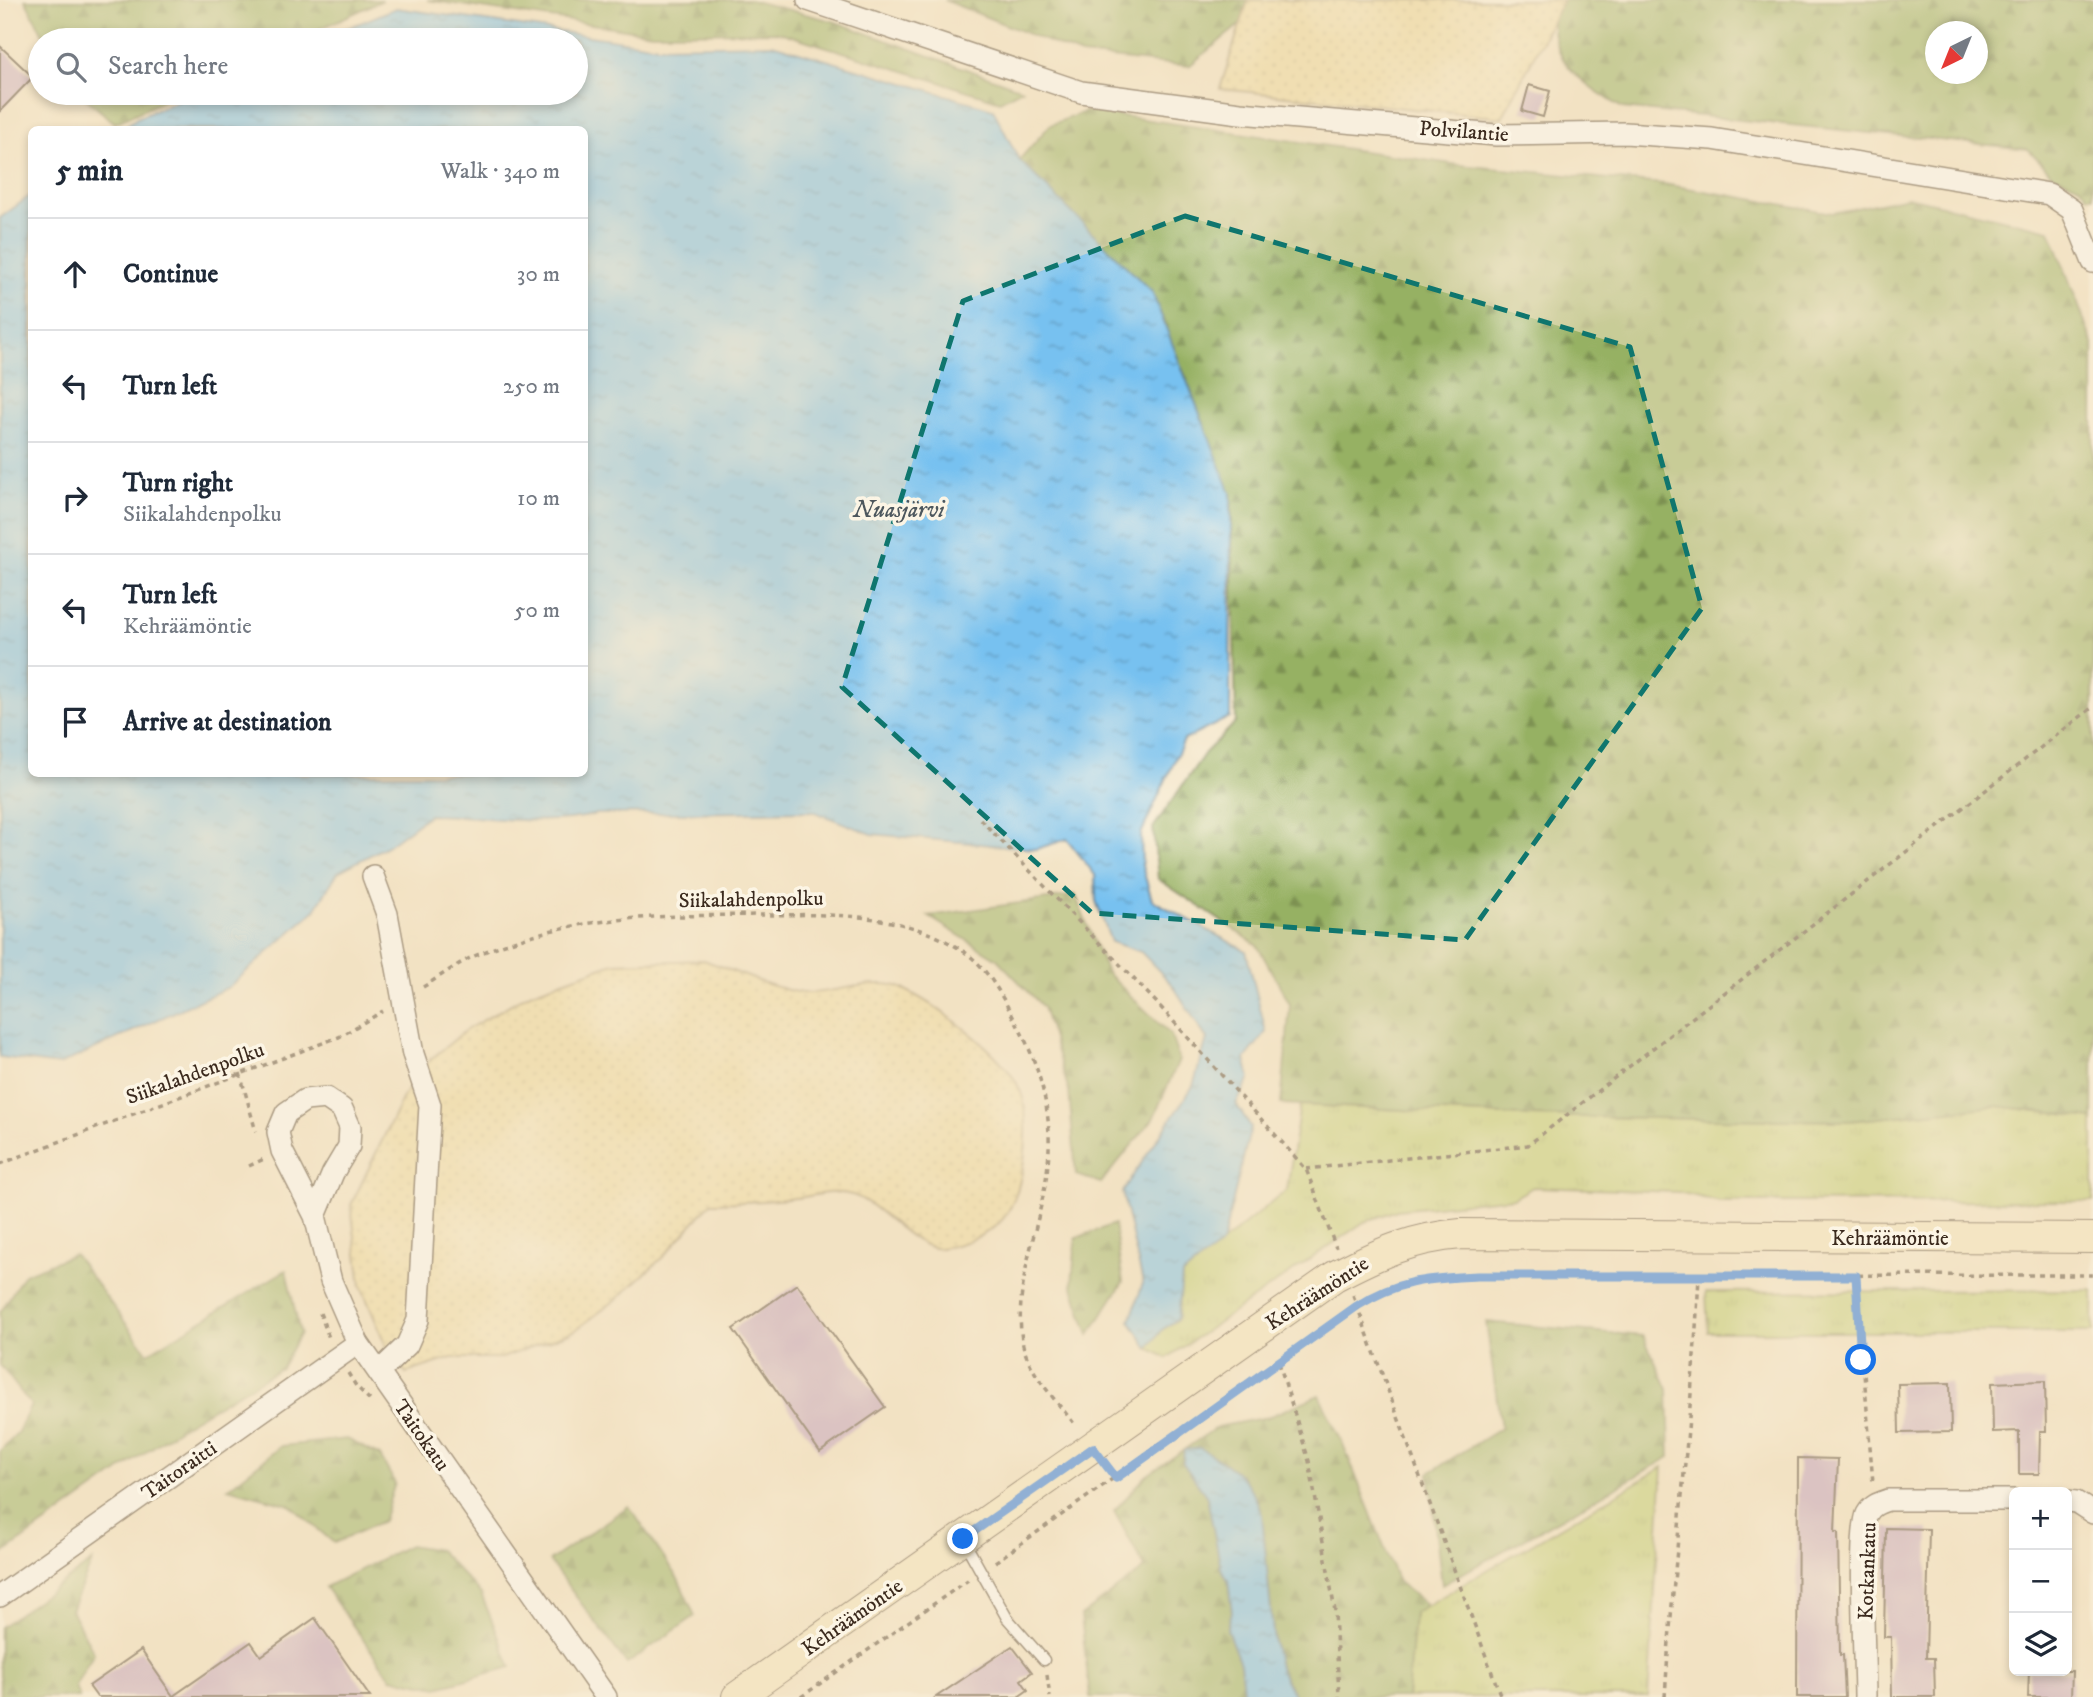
<!DOCTYPE html>
<meta charset="utf-8">
<style>
:root{--surface:#fff;--page:#f2f2f3;--text:#1f2937;--muted:#747a83;--line:#e0e1e3}
body{margin:0;font-family:"IM FELL DW Pica",serif;background:var(--page);color:var(--text)}
.controls{position:absolute;right:21px;bottom:21px;display:grid;overflow:hidden;border-radius:10px;box-shadow:0 4px 10px #0003}
.controls button{width:63px;height:63px;display:grid;place-items:center;padding:0;border:0;border-bottom:2px solid var(--line);background:var(--surface);color:var(--text);font:35px sans-serif}
.compass{position:absolute;left:1925px;top:21px;width:63px;height:63px;border-radius:50%;background:var(--surface);box-shadow:0 4px 10px #0003;rotate:223deg}
.stop{position:absolute;width:21px;height:21px;margin:-16px;border:5px solid #1a73e8;border-radius:50%;background:#fff}
.stop.end{background:#1a73e8;border-color:#fff;box-shadow:0 2px 7px #0008}
.list{margin:0;padding:0;list-style:none}
h2{display:flex;justify-content:space-between;align-items:center;height:91px;margin:0;padding:0 28px;font-size:30px}
h2 small{font-size:23px;font-weight:400;color:var(--muted)}
.list li{display:grid;grid-template-columns:46px 1fr auto;gap:21px;align-items:center;box-sizing:border-box;height:112px;padding:0 28px;border-top:2px solid var(--line)}
.list b{display:block;font-size:26px;white-space:nowrap}
.list p{margin:0;font-size:23px;white-space:nowrap;color:var(--muted)}
.list em{font-size:23px;font-style:normal;color:var(--muted)}
.icon{flex:none;width:38px;height:38px;fill:none;stroke:currentColor;stroke-width:2;stroke-linecap:round;stroke-linejoin:round}
.map{position:relative;flex:none;width:2093px;height:1697px;overflow:hidden}
.search{position:absolute;background:var(--surface);box-shadow:0 4px 10px #0003;left:28px;top:28px;width:560px;height:77px;display:flex;align-items:center;gap:18px;box-sizing:border-box;padding:0 24px;border-radius:38px;color:var(--muted);font-size:26px}
.panel{position:absolute;background:var(--surface);box-shadow:0 4px 10px #0003;left:28px;top:126px;width:560px;height:651px;border-radius:10px}
.map>svg:first-child{display:block}
.grass{fill:url(#grass-tufts);stroke:#7c7c48;stroke-width:2}
.forest{fill:url(#forest-firs);stroke:#686e40;stroke-width:2;fill-rule:evenodd}
.sand{fill:url(#sand-dots);stroke:#94825e;stroke-width:2}
.water{fill:url(#water-ripples);stroke:#597687;stroke-width:2}
.building{fill:#bf9ec0}
.lines{fill:none;stroke-linecap:round;stroke-linejoin:round}
.lane-casing{stroke:#564637;stroke-width:13}
.street-casing{stroke:#564637;stroke-width:24}
.secondary-casing{stroke:#564637;stroke-width:32}
.path{stroke:#564637;stroke-width:3.5;stroke-dasharray:5 5;stroke-linecap:butt}
.lane{stroke:#fff;stroke-width:10}
.street{stroke:#fff;stroke-width:21}
.secondary{stroke:#f7e8c3;stroke-width:30}
.route{stroke:#1a73e8;stroke-width:9}
.marked{fill:none;stroke:#0f766e;stroke-width:5;stroke-dasharray:14 9;stroke-linejoin:round}
.labels{text-anchor:middle;stroke-width:7;stroke-linejoin:round;paint-order:stroke}
.street-label{font-size:21px;fill:#3b2a1e;stroke:#fcf5e5}
.water-label{font-size:23px;font-style:italic;fill:#4d575d;stroke:#fcf5e5}
</style>
<div class="map">
<svg width="2093" height="1697" viewBox="0 0 2093 1697">
<defs>
<pattern id="grass-tufts" width="24" height="20" patternUnits="userSpaceOnUse" patternTransform="scale(1.75)"><rect width="24" height="20" fill="#bece71"/><path d="M3 7l-1-3M5 7V3M7 7l1-3M15 17l-1-3M17 17v-4M19 17l1-3" fill="none" stroke="#a4b161"/></pattern>
<pattern id="forest-firs" width="22" height="20" patternUnits="userSpaceOnUse" patternTransform="scale(1.75)"><rect width="22" height="20" fill="#96b163"/><path d="M5 1l3.5 6h-7zM16 11l3.5 6h-7z" fill="#7c9051"/></pattern>
<pattern id="sand-dots" width="8" height="8" patternUnits="userSpaceOnUse" patternTransform="scale(1.75)"><rect width="8" height="8" fill="#eeda9e"/><path d="M2 2h.1M6 6h.1" fill="none" stroke="#cdbb88" stroke-width="1.8" stroke-linecap="round"/></pattern>
<pattern id="water-ripples" width="26" height="14" patternUnits="userSpaceOnUse" patternTransform="scale(1.75)"><rect width="26" height="14" fill="#77c1f0"/><path d="M2 4q2-2 4 0t4 0M15 11q2-2 4 0t4 0" fill="none" stroke="#639dc2"/></pattern>
</defs>
<rect width="100%" height="100%" fill="#fcf5e5"/>
<filter id="ink" filterUnits="userSpaceOnUse"><feTurbulence type="fractalNoise" baseFrequency=".0143" numOctaves="2"/><feDisplacementMap in="SourceGraphic" scale="14" xChannelSelector="R" yChannelSelector="G"/><feConvolveMatrix kernelMatrix="1 2 1 2 8 2 1 2 1" color-interpolation-filters="sRGB"/></filter>
<filter id="wash" filterUnits="userSpaceOnUse"><feTurbulence type="fractalNoise" baseFrequency=".00686" numOctaves="4" result="noise"/><feDisplacementMap in="SourceGraphic" scale="28" xChannelSelector="R" yChannelSelector="G"/><feGaussianBlur stdDeviation="1.57" result="paint"/><feColorMatrix in="noise" values="0 0 0 0 0 0 0 0 0 0 0 0 0 0 0 0 0 1.4 0 .05"/><feComposite in="paint" operator="in"/></filter>
<g filter="url(#wash)">
<rect width="100%" height="100%" fill="#f2e2c3"/>
<g class="grass">
<path d="M1300 1105 1524 1116 1849 1121 1997 1106 2093 1118V1201L1720 1202 1678 1192 1533 1187 1514 1198 1397 1210 1364 1222 1167 1358 1148 1348 1163 1329 1178 1319 1182 1275 1287 1190Z"/>
<path d="M2093 1290V1332H1708L1706 1292Z"/>
<path d="M1663 1467 1648 1697H1407L1414 1613Z"/>
</g>
<g class="forest">
<path d="M25 0H383L295 40H46Z"/>
<path d="M427 0H750L833 21 1022 89 1000 101 779 32 652 33Z"/>
<path d="M944 0H1264L1254 13 1189 66 1081 55Z"/>
<path d="M1554 0H2093V196H2088L2080 186 2053 175 2028 149 1622 108C1578 80 1544 59 1554 0ZM1936 32H1978V74H1936Z"/>
<path d="M79 93H180L115 123Z"/>
<path d="M1087 111 1459 165 1664 184 1832 213 1908 197 2050 230 2093 344V1118L1997 1106 1849 1121 1524 1116 1281 1104 1290 1004 1257 945 1158 879 1153 828 1205 753 1236 722 1231 493 1078 221 1019 160 1050 125Z"/>
<path d="M1075 895 1107 973 1171 1035 1179 1060 1153 1119 1101 1183 1076 1175 1069 1091 1043 1007 997 959 928 916Z"/>
<path d="M1114 1224 1123 1282 1089 1335 1072 1284 1076 1238Z"/>
<path d="M74 1254 148 1353 286 1270 300 1333 281 1368 184 1425 0 1556V1451L18 1432 31 1405 0 1365V1313L24 1274Z"/>
<path d="M1486 1322 1643 1336 1668 1389 1670 1457 1442 1585 1429 1473 1501 1428Z"/>
<path d="M1319 1395 1343 1444 1398 1582 1427 1605 1414 1613 1407 1697H1295L1279 1668 1274 1644 1262 1516 1257 1499 1183 1463 1207 1497 1221 1568 1228 1580 1232 1612 1227 1630 1240 1663 1244 1697H1090L1081 1616 1145 1568 1114 1511 1146 1476 1217 1427 1268 1417Z"/>
<path d="M347 1439 380 1456 395 1483 383 1521 334 1543 290 1505 228 1488 281 1446Z"/>
<path d="M629 1506 678 1579 695 1616 627 1664 549 1561Z"/>
<path d="M409 1545 439 1550 481 1594 511 1667 438 1687 391 1678 325 1587Z"/>
<path d="M92 1562 71 1610 94 1653 75 1686 79 1697H0V1627Z"/>
</g>
<g class="sand">
<path d="M1248 0H1563L1502 118 1220 89Z"/>
<path d="M704 960C731 970 777 990 804 993 828 995 875 977 899 987 936 1004 1006 1054 1021 1092 1033 1123 1024 1201 999 1223 984 1237 961 1245 941 1248 915 1252 877 1201 852 1195 832 1189 815 1196 795 1198 767 1202 739 1202 711 1203L663 1257 617 1299 574 1331 502 1358H452L406 1373 389 1353 361 1286 351 1205 404 1095 430 1060 466 1030 532 992 614 963Z"/>
</g>
<g class="water">
<path d="M396 8 658 46 772 44 993 109 1019 160 1152 292 1231 493 1230 717 1184 740 1141 834 1142 866 1152 900 1246 951 1266 1032 1245 1059 1250 1078 1236 1104 1251 1127 1222 1244 1182 1275 1178 1319 1163 1329 1148 1348 1130 1321 1143 1283 1122 1192 1193 1086 1207 1039 1172 984 1141 952 1111 942 1096 901 1095 875 1067 839 1036 849 872 834 812 811 597 814C544 828 484 815 429 815L387 846 338 872 314 911 229 987 59 1065 0 1057V218L31 195 32 774H584V130L121 129 137 118 196 93H576V40H319Z"/>
<path d="M1200 1448C1233 1468 1250 1476 1262 1515L1274 1644 1279 1668 1294 1697H1244L1240 1663 1227 1630 1232 1612 1228 1580 1221 1568 1207 1497 1183 1463 1184 1450Z"/>
</g>
<g id="blocks">
<g class="building">
<path d="M0 46 33 77 0 111Z"/>
<path d="M1529 85 1550 91 1543 117 1522 111Z"/>
<path d="M797 1284 885 1407 820 1452 733 1329Z"/>
<path d="M2045 1381 2046 1431H2040L2039 1474H2019V1431L1993 1432 1992 1383Z"/>
<path d="M1950 1383 1951 1432 1899 1433 1898 1384Z"/>
<path d="M1798 1458 1838 1459 1835 1532H1838L1840 1655H1843L1845 1697H1797Z"/>
<path d="M1886 1528 1929 1529 1926 1658H1934L1935 1697H1892L1891 1637H1884Z"/>
<path d="M315 1618 370 1697H97L89 1686 141 1650 173 1696 251 1642 261 1656Z"/>
<path d="M1012 1646 1032 1672 1021 1680 1028 1690 1018 1697H936Z"/>
<path d="M2029 1671H2072L2071 1697H2028Z"/>
</g>
</g>
</g>
<g filter="url(#ink)">
<use href="#blocks" fill-opacity="0" stroke="#564637" stroke-width="2"/>
<g class="lines">
<defs>
<path id="lane" d="M964 1541 1007 1618 1044 1660"/>
<g id="street">
<path d="M808 0 1081 92 1240 113 1496 135 1625 133 1712 139 2049 194 2072 210 2093 262"/>
<path d="M373 876 387 914 413 1054 430 1105 418 1320 407 1345 379 1372"/>
<path d="M315 1216 333 1173 349 1146 350 1127 342 1109 326 1098 305 1100 286 1113 278 1132 282 1151 315 1216 331 1281 358 1343 606 1697"/>
<path d="M2067 1501 2076 1502 2093 1513"/>
<path d="M0 1596 358 1343"/>
<path d="M1865 1697C1865 1668 1858 1531 1867 1514 1872 1505 1879 1503 1888 1500H2014"/>
</g>
<path id="secondary" d="M737 1697 1335 1276C1379 1253 1412 1238 1461 1234L2093 1238"/>
</defs>
<use href="#lane" class="lane-casing"/>
<use href="#street" class="street-casing"/>
<use href="#secondary" class="secondary-casing"/>
<g class="path">
<path d="M980 819 1156 1002 1306 1169 1336 1248"/>
<path d="M423 987C441 976 459 962 479 954 576 913 664 916 767 915 835 914 906 912 966 953 990 970 1005 1002 1019 1028 1041 1069 1053 1116 1048 1163 1043 1222 1013 1281 1022 1340 1027 1372 1057 1401 1076 1426"/>
<path d="M240 1073 256 1132"/>
<path d="M0 1164 339 1037 383 1011"/>
<path d="M249 1166 264 1159"/>
<path d="M1306 1169 1528 1145 2093 707"/>
<path d="M1856 1276 1873 1483"/>
<path d="M1353 1295 1501 1697"/>
<path d="M320 1313 329 1338"/>
<path d="M1279 1363 1309 1461 1335 1611 1339 1697"/>
<path d="M348 1373 356 1386 372 1402"/>
<path d="M1107 1466 1116 1478"/>
<path d="M995 1562 1357 1306C1400 1279 1428 1278 1477 1276L2093 1275"/>
<path d="M1047 1675 1050 1697"/>
<path d="M801 1697 968 1580"/>
<path d="M1665 1697C1674 1557 1692 1417 1699 1276"/>
</g>
<use href="#lane" class="lane"/>
<use href="#street" class="street"/>
<use href="#secondary" class="secondary"/>
</g>
</g>
<g class="lines" filter="url(#ink)">
<path class="route" d="M963 1539 1093 1448 1116 1478 1357 1306C1400 1279 1428 1279 1477 1276H1856L1861 1360"/>
</g>
<path d="M0 0H2093V1697H0ZM1185 216 1630 347 1702 608 1465 940 1092 913 842 687 963 301Z" fill="#f2e2c3" fill-opacity=".55" fill-rule="evenodd"/>
<path class="marked" d="M1185 216 1630 347 1702 608 1465 940 1092 913 842 687 963 301Z"/>
<g class="labels">
<g class="street-label">
<text transform="translate(1464 131) rotate(4)" y="7">Polvilantie</text>
<text transform="translate(751 899) rotate(-1)" y="7">Siikalahdenpolku</text>
<text transform="translate(195 1073) rotate(-20)" y="7">Siikalahdenpolku</text>
<text x="1890" y="1245">Kehräämöntie</text>
<text transform="translate(1317 1293) rotate(-33)" y="7">Kehräämöntie</text>
<text transform="translate(422 1435) rotate(55)" y="7">Taitokatu</text>
<text transform="translate(179 1470) rotate(-35)" y="7">Taitoraitti</text>
<text transform="translate(1867 1571) rotate(-88)" y="7">Kotkankatu</text>
<text transform="translate(852 1617) rotate(-35)" y="7">Kehräämöntie</text>
</g>
<g class="water-label">
<text x="899" y="517">Nuasjärvi</text>
</g>
</g>
</svg>
<div class="controls">
<button>+</button>
<button>−</button>
<button><svg class="icon" aria-label="layers" viewBox="0 0 24 24"><path d="M12 4l9 5-9 5-9-5zM3 14l9 5 9-5"/></svg></button>
</div>
<svg class="compass" viewBox="-18 -18 36 36"><path d="M0-13l5 13h-10z" fill="#e53935"/><path d="M0 13l5-13h-10z" fill="#747a83"/></svg>
<div class="stop" style="left:1861px;top:1360px"></div>
<div class="stop end" style="left:963px;top:1539px"></div>
<div class="search"><svg class="icon" aria-label="search" viewBox="0 0 24 24"><circle cx="10" cy="10" r="6"/><path d="M15 15l6 6"/></svg>Search here</div>
<section class="panel">
<h2>5 min<small>Walk · 340 m</small></h2>
<ul class="list">
<li><svg class="icon" aria-label="ahead" viewBox="0 0 24 24"><path d="M12 20V5M6 11l6-6 6 6"/></svg><div><b>Continue</b></div><em>30 m</em></li>
<li><svg class="icon" aria-label="left" viewBox="0 0 24 24"><path d="M17 20v-9H6M10 6l-5 5 5 5"/></svg><div><b>Turn left</b></div><em>250 m</em></li>
<li><svg class="icon" aria-label="right" viewBox="0 0 24 24"><path d="M7 20v-9h11M14 6l5 5-5 5"/></svg><div><b>Turn right</b><p>Siikalahdenpolku</p></div><em>10 m</em></li>
<li><svg class="icon" aria-label="left" viewBox="0 0 24 24"><path d="M17 20v-9H6M10 6l-5 5 5 5"/></svg><div><b>Turn left</b><p>Kehräämöntie</p></div><em>50 m</em></li>
<li><svg class="icon" aria-label="arrive" viewBox="0 0 24 24"><path d="M6 21V4h12l-3 4 3 4H6"/></svg><div><b>Arrive at destination</b></div></li>
</ul>
</section>
</div>
